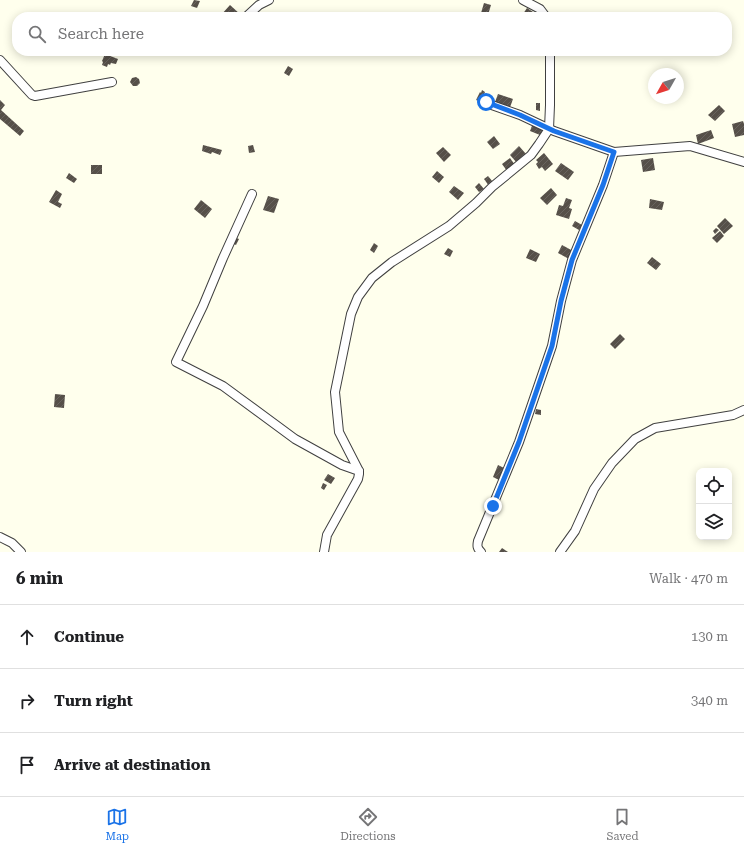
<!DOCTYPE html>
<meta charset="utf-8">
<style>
:root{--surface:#fff;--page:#f6f6f6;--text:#202124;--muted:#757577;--line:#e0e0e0;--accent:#1a73e8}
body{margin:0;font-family:"Roboto Serif",serif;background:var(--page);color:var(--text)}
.controls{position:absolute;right:12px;bottom:12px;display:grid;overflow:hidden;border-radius:8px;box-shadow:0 2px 10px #0003}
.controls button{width:36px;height:36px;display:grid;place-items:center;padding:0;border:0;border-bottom:1px solid var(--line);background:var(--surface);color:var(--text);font:20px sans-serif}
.compass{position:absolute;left:648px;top:68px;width:36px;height:36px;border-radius:50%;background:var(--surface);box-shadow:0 2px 10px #0003;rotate:231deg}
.stop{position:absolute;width:12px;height:12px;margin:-9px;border:3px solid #1a73e8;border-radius:50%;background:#fff}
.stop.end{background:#1a73e8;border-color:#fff;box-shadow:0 1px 4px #0008}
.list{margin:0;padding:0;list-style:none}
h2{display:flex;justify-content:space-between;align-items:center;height:52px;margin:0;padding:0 16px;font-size:17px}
h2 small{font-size:13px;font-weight:400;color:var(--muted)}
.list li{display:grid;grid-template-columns:26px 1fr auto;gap:12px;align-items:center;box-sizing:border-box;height:64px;padding:0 16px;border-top:1px solid var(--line)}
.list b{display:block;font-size:15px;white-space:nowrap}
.list em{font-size:13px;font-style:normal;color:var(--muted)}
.icon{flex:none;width:22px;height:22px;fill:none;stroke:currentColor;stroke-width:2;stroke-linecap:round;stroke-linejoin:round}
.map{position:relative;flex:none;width:744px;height:552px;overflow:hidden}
.search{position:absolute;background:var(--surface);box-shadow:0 2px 10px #0003;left:12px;right:12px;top:12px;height:44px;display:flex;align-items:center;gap:10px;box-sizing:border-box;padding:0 14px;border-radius:16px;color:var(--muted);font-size:15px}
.sheet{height:244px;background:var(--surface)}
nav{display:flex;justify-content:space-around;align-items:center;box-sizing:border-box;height:56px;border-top:1px solid var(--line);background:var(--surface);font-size:11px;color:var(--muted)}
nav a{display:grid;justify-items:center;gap:2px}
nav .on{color:var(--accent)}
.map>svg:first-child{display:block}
.building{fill:url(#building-hatch)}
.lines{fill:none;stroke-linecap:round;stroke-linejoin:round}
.street-casing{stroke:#404040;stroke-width:10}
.street{stroke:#fff;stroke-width:8}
.route{stroke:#1a73e8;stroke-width:5}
</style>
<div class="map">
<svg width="744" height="552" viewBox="0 0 744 552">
<defs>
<pattern id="building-hatch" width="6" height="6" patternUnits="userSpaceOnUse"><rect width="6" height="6" fill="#565049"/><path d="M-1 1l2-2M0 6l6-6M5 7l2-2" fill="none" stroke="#69645f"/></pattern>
</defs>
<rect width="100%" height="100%" fill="#ffffed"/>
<g class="building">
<path d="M194 0 200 1 197 8 191 6Z"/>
<path d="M484 3 491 5 488 15 481 13Z"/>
<path d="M230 5 241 15 239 17H233L232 16 230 17H224L221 15Z"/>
<path d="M527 8 533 12 529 17H521Z"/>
<rect x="555" y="13" width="7" height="4"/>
<path d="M527 51H535L533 55Z"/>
<path d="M105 54 118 59 116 64 111 63 110 65 108 64 107 67 102 65 103 62 102 61Z"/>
<path d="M288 66 293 69 289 76 284 73Z"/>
<path d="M136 77 139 79 140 83 137 86H133L130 82 132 78Z"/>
<path d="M482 90 485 92 481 102 476 100 480 92 481 93Z"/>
<path d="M498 94 513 99 509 110 495 102Z"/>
<path d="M0 100 5 105 1 110 24 131 20 136 0 119Z"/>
<path d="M536 103H540V111L536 110Z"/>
<path d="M719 105 725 111 715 121 708 115Z"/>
<path d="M743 121 744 124V135L735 137 732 124Z"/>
<path d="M533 123 544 128 540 135 530 131Z"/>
<path d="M711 130 714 138 698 144 696 135Z"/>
<path d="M494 136 500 144 493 149 487 142Z"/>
<path d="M203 145 222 150 220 155 212 152 211 154 202 151Z"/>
<path d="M253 145 255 152 249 153 248 146Z"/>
<path d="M519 146 526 154 517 163 510 155Z"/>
<path d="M443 147 451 155 444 162 436 153Z"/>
<path d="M544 153 553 164 545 171 542 167 539 169 536 164 538 162 536 160Z"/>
<path d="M510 158 515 165 507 171 502 164Z"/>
<path d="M653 158 655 170 643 172 641 160Z"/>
<path d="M561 163 574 172 568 180 555 171Z"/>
<rect x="91" y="165" width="11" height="9"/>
<path d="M437 171 444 177 439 183 432 177Z"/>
<path d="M69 173 77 179 74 183 66 178Z"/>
<path d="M488 176 493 182 489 186 484 179Z"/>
<path d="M479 183 484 189 479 192 475 187Z"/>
<path d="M454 186 464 193 458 200 449 192Z"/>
<path d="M551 188 557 195 547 205 540 198Z"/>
<path d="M56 190 62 194 58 202 62 204 60 208 49 202Z"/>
<path d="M268 196 279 199 274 213 263 210Z"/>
<path d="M566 198 572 200 569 208 572 209 569 219 556 215 559 205 563 206Z"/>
<path d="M650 199 664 202 662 210 649 208Z"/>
<path d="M201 200 212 209 205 218 194 209Z"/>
<path d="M725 218 733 226 724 234 717 226Z"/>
<path d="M575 221 582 225 579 230 572 226Z"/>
<path d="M716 228 719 230 715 234 713 231Z"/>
<path d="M720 231 724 236 717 243 712 238Z"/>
<path d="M234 237 239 239 236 245 231 243Z"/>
<path d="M374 243 378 246 374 253 370 250Z"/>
<path d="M562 245 573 251 569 259 558 253Z"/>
<path d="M448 248 453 251 450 257 444 254Z"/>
<path d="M530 249 540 254 536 262 526 258Z"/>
<path d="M652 257 661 264 656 270 647 263Z"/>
<path d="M620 334 625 339 615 349 610 344Z"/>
<path d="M55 394 65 395 64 408 54 407Z"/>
<path d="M536 409 541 410V415L535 414Z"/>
<path d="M498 465 504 468 499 480 493 477Z"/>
<path d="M328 474 335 478 331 484 324 480Z"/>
<path d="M323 483 327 485 324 490 321 488Z"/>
<path d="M502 548 508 552H499Z"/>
</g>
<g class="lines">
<defs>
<g id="street">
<path d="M523 0 540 9 546 17"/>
<path d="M246 17 259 5 269 0"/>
<path d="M0 60 32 95 35 96 112 82"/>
<path d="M486 103 520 115 554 131 614 152 690 146 744 162"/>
<path d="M252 194 223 258 203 306 176 362 223 386 295 439 342 465 359 471"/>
<path d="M0 537 12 543 21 552"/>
<path d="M324 552 327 535 358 479 359 474V471L339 432 335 392 351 314 358 297 372 278 392 262 449 226 476 203 492 187 531 155 539 144 549 129 550 105V51"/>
<path d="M481 552C477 548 477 546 478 541L519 442 552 346 561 301 572 260 603 185 614 152"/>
<path d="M560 552 575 531 594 489 612 463 635 439 655 428 733 415 744 410"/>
</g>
</defs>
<use href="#street" class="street-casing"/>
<use href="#street" class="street"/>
</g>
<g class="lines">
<path class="route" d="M486 102 520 115 554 131 614 152 603 185 572 260 561 301 552 346 519 442 493 506"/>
</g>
</svg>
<div class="controls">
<button><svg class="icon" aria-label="locate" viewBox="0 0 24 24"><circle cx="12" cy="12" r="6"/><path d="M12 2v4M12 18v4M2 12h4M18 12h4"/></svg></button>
<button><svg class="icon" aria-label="layers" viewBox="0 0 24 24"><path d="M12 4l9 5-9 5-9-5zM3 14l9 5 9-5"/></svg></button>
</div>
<svg class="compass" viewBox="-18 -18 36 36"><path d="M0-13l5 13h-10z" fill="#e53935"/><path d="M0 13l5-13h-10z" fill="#757577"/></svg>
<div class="stop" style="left:486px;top:102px"></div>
<div class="stop end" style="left:493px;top:506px"></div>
<div class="search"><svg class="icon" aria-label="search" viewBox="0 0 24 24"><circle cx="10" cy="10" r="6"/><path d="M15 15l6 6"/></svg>Search here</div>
</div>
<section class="sheet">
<h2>6 min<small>Walk · 470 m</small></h2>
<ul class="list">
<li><svg class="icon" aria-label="ahead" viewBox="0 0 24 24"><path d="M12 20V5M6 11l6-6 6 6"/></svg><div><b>Continue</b></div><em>130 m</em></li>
<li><svg class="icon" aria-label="right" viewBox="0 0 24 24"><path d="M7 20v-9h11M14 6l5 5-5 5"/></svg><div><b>Turn right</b></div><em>340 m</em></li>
<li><svg class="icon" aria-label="arrive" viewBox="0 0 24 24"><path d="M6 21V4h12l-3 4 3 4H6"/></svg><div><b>Arrive at destination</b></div></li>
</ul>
</section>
<nav>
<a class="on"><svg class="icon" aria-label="map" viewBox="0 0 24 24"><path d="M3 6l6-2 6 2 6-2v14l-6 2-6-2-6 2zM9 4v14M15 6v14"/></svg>Map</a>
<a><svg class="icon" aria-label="directions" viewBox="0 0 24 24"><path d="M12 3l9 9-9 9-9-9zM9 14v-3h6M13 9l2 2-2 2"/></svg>Directions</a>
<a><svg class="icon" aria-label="saved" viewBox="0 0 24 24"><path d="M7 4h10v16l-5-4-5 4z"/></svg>Saved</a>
</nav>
